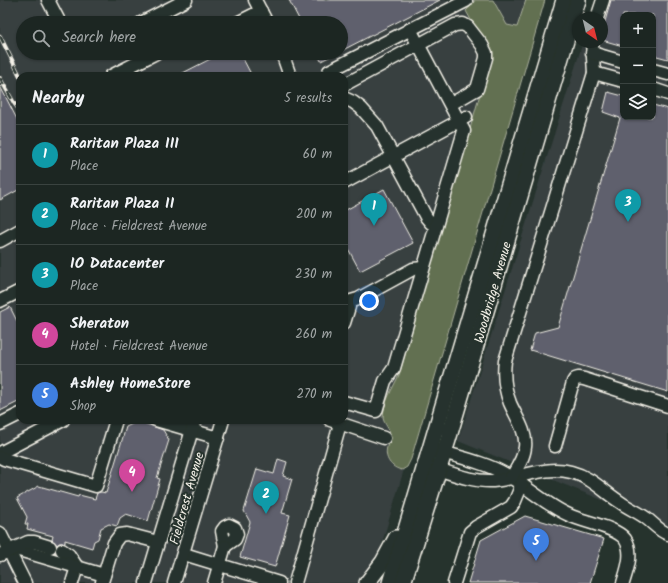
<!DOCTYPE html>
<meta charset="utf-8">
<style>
:root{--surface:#1c2622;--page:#252e2a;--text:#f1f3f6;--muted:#a0a5a5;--line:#3a4340;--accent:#ff9aa2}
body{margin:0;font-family:Kalam,sans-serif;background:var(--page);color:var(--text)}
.controls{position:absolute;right:12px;top:12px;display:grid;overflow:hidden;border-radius:8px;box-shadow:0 1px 3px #0004}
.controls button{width:36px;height:36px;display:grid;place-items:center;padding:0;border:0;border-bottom:1px solid var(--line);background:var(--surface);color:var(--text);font:20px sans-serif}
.compass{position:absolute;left:572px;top:12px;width:36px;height:36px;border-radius:50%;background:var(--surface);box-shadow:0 1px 3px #0004;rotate:145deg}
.you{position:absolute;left:369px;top:301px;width:14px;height:14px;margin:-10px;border:3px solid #fff;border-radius:50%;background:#1a73e8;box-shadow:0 0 0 6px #1a73e833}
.badge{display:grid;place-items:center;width:26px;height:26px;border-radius:50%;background:var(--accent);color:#fff;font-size:13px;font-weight:700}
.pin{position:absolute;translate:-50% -33px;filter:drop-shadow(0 1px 2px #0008)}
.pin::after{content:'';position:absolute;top:21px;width:14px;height:12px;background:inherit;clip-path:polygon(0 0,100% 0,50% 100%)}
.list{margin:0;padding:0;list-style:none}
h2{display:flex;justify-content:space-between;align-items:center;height:52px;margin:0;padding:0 16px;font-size:17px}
h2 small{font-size:13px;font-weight:400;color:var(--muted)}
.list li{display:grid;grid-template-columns:26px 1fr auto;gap:12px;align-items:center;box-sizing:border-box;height:60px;padding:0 16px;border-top:1px solid var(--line)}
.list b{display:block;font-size:15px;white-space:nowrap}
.list p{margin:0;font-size:13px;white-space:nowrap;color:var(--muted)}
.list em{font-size:13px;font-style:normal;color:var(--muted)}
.icon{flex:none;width:22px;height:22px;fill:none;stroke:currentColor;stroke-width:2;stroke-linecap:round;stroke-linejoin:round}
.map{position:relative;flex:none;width:668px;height:583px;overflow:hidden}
.search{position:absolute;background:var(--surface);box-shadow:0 1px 3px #0004;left:16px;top:16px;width:332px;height:44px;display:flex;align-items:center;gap:10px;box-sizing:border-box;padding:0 14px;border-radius:22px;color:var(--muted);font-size:15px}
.panel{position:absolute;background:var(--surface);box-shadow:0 1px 3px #0004;left:16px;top:72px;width:332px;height:352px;border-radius:12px}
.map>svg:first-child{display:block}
.built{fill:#374040;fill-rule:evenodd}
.green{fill:#627051;stroke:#abb09c}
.building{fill:#5f606d;stroke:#f4f1e8}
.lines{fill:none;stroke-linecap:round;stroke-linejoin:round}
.minor-casing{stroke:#f4f1e8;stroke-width:15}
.major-casing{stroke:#f4f1e8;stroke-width:18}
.minor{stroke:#26332d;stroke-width:12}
.major{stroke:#26332d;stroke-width:15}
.rail-casing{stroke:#f4f1e8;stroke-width:4}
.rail{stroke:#26332d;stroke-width:2.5;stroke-dasharray:8;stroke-linecap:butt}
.labels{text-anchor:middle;stroke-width:4;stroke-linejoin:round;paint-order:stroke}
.street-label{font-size:13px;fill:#f4f1e8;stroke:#26332d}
</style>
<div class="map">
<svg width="668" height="583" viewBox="0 0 668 583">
<rect width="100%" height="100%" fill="#26332d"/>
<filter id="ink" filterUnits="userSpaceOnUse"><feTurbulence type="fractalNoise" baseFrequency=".025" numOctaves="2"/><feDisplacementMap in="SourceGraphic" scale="8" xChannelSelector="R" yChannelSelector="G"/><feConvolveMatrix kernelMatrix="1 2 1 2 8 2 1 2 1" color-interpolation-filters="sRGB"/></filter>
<g filter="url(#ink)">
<g class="built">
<path d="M0 0H527L537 25 370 583H0ZM23 23H341V53H23ZM20 76H344V420H20Z"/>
<path d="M596 0H668V527L458 441 583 42H602V18H590ZM623 15H653V117H623Z"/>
</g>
<path class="green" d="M474 0H493L507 25 517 27 526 0H545L411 459 407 467 402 470C391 468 384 458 387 447 387 443 390 440 390 435 390 429 384 424 383 418 383 403 393 388 399 375L491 56 466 11 474 2Z"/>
<g class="building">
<path d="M289 0H440L341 51V23H301Z"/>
<path d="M611 0H668V59L653 55V15H623V46L602 40V32Z"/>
<path d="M222 53H240L252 76H177Z"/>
<path d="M317 53H337L321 61Z"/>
<path d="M0 86 20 125V189L0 200Z"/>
<path d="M608 92 623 96V117H653V105L668 109V392L530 350 535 333 558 327 620 118 603 112Z"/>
<path d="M384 189 413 243 360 271 344 241V211Z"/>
<path d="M10 307 20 327V401L0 411V312Z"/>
<path d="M138 421 163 430 169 440 157 478 160 479 148 521 126 514 120 518 117 526 109 524 101 528 98 539 94 541 92 548 65 540V543H59L57 545 52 540 53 536 27 529 28 524H25L27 517 17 498 39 486 78 497 79 495 95 499 97 493 101 492 106 493 126 427Z"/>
<path d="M278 459 287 462 283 476 292 479 282 513 290 515 275 567 240 557 250 522 244 511 257 469 274 474Z"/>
<path d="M525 516 604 539 590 583H468L481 540Z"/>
</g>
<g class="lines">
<defs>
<g id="minor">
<path d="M48 0 60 23"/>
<path d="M255 0 267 23"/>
<path d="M597 18 603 0"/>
<path d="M141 23 186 0"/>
<path d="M237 23 261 11"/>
<path d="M592 42 594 73"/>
<path d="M282 53 290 76"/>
<path d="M592 53 623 62"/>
<path d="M653 70 668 74"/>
<path d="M329 71 466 1"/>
<path d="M111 76 156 53"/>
<path d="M344 85 455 25 463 24 468 27 482 45 486 53V58L477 89 451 104"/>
<path d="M653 89 668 94"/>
<path d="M344 98 353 102 361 108 377 126 426 217 431 223 436 225"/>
<path d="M344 183 466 117"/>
<path d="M0 241 20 230"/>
<path d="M0 301 20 291"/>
<path d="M344 303 358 299 413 269 423 268"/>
<path d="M344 323 349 307 348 302"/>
<path d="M344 402 376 411 385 381 394 368 464 131 410 29"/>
<path d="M156 420 218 438"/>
<path d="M330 420 384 438"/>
<path d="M0 424 20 414"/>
<path d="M555 446 573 382 575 379 578 378 584 379 668 406"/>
<path d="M435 450C458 457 484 462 505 474 527 486 546 505 569 515 583 522 616 527 625 539 634 552 627 570 623 583"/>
<path d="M0 453 63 420"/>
<path d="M0 457 4 459 96 486 116 420"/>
<path d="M431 467C451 473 472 482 493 481 519 479 545 465 571 472 591 477 603 491 620 502 628 508 638 512 646 518 653 523 659 531 668 534"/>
<path d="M511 478C517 468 524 458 525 447 527 432 516 417 510 403 505 390 503 376 505 361L594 73 623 81"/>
<path d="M229 525 235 528 237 534 235 539 225 546 222 531 225 527Z"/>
<path d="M0 533 25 583"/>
<path d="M62 550 69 555 77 567 72 583"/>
<path d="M9 551 19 550 104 575"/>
<path d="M184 554 279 583"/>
<path d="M0 555 28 542H34L50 547"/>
<path d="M102 582 114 543 120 535 127 534 158 542"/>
<path d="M146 583 195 420"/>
<path d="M174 583 223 420"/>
<path d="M214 583 225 546"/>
<path d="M295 583 340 424"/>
<path d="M454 583 470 532 476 527 511 507 515 501 522 484"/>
</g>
<g id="major">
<path d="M367 583 383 562 396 538"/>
<path d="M390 583 564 0"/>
<path d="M403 583 448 440 578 0"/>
</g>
</defs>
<use href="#minor" class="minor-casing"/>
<use href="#major" class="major-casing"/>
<use href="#minor" class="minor"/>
<use href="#major" class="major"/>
<defs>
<g id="rail">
<path d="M0 36 20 76"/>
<path d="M0 78 14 103 20 111"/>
</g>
</defs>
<use href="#rail" class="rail-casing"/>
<use href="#rail" class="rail"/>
</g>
</g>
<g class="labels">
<g class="street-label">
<text transform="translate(492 292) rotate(-74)" y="5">Woodbridge Avenue</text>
<text transform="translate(186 498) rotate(-74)" y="5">Fieldcrest Avenue</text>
</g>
</g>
</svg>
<div class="controls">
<button>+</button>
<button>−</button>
<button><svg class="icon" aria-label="layers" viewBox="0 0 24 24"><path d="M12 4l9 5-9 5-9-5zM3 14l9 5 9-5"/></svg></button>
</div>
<svg class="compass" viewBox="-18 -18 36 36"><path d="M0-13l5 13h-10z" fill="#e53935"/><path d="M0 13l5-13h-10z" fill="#a0a5a5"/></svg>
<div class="you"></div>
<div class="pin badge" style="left:374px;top:226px;background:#0f9aa8">1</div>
<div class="pin badge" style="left:266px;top:514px;background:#0f9aa8">2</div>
<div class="pin badge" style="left:628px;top:222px;background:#0f9aa8">3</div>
<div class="pin badge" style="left:132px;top:492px;background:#d1479c">4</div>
<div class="pin badge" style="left:536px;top:561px;background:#3f7fe0">5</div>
<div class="search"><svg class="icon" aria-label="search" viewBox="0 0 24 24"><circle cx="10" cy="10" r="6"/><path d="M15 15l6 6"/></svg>Search here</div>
<section class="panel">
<h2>Nearby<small>5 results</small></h2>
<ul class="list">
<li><span class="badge" style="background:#0f9aa8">1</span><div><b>Raritan Plaza III</b><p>Place</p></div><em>60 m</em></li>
<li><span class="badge" style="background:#0f9aa8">2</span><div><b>Raritan Plaza II</b><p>Place · Fieldcrest Avenue</p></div><em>200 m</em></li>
<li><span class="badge" style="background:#0f9aa8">3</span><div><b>IO Datacenter</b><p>Place</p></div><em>230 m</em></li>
<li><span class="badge" style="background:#d1479c">4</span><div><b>Sheraton</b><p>Hotel · Fieldcrest Avenue</p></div><em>260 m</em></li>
<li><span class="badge" style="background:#3f7fe0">5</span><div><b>Ashley HomeStore</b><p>Shop</p></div><em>270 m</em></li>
</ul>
</section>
</div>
